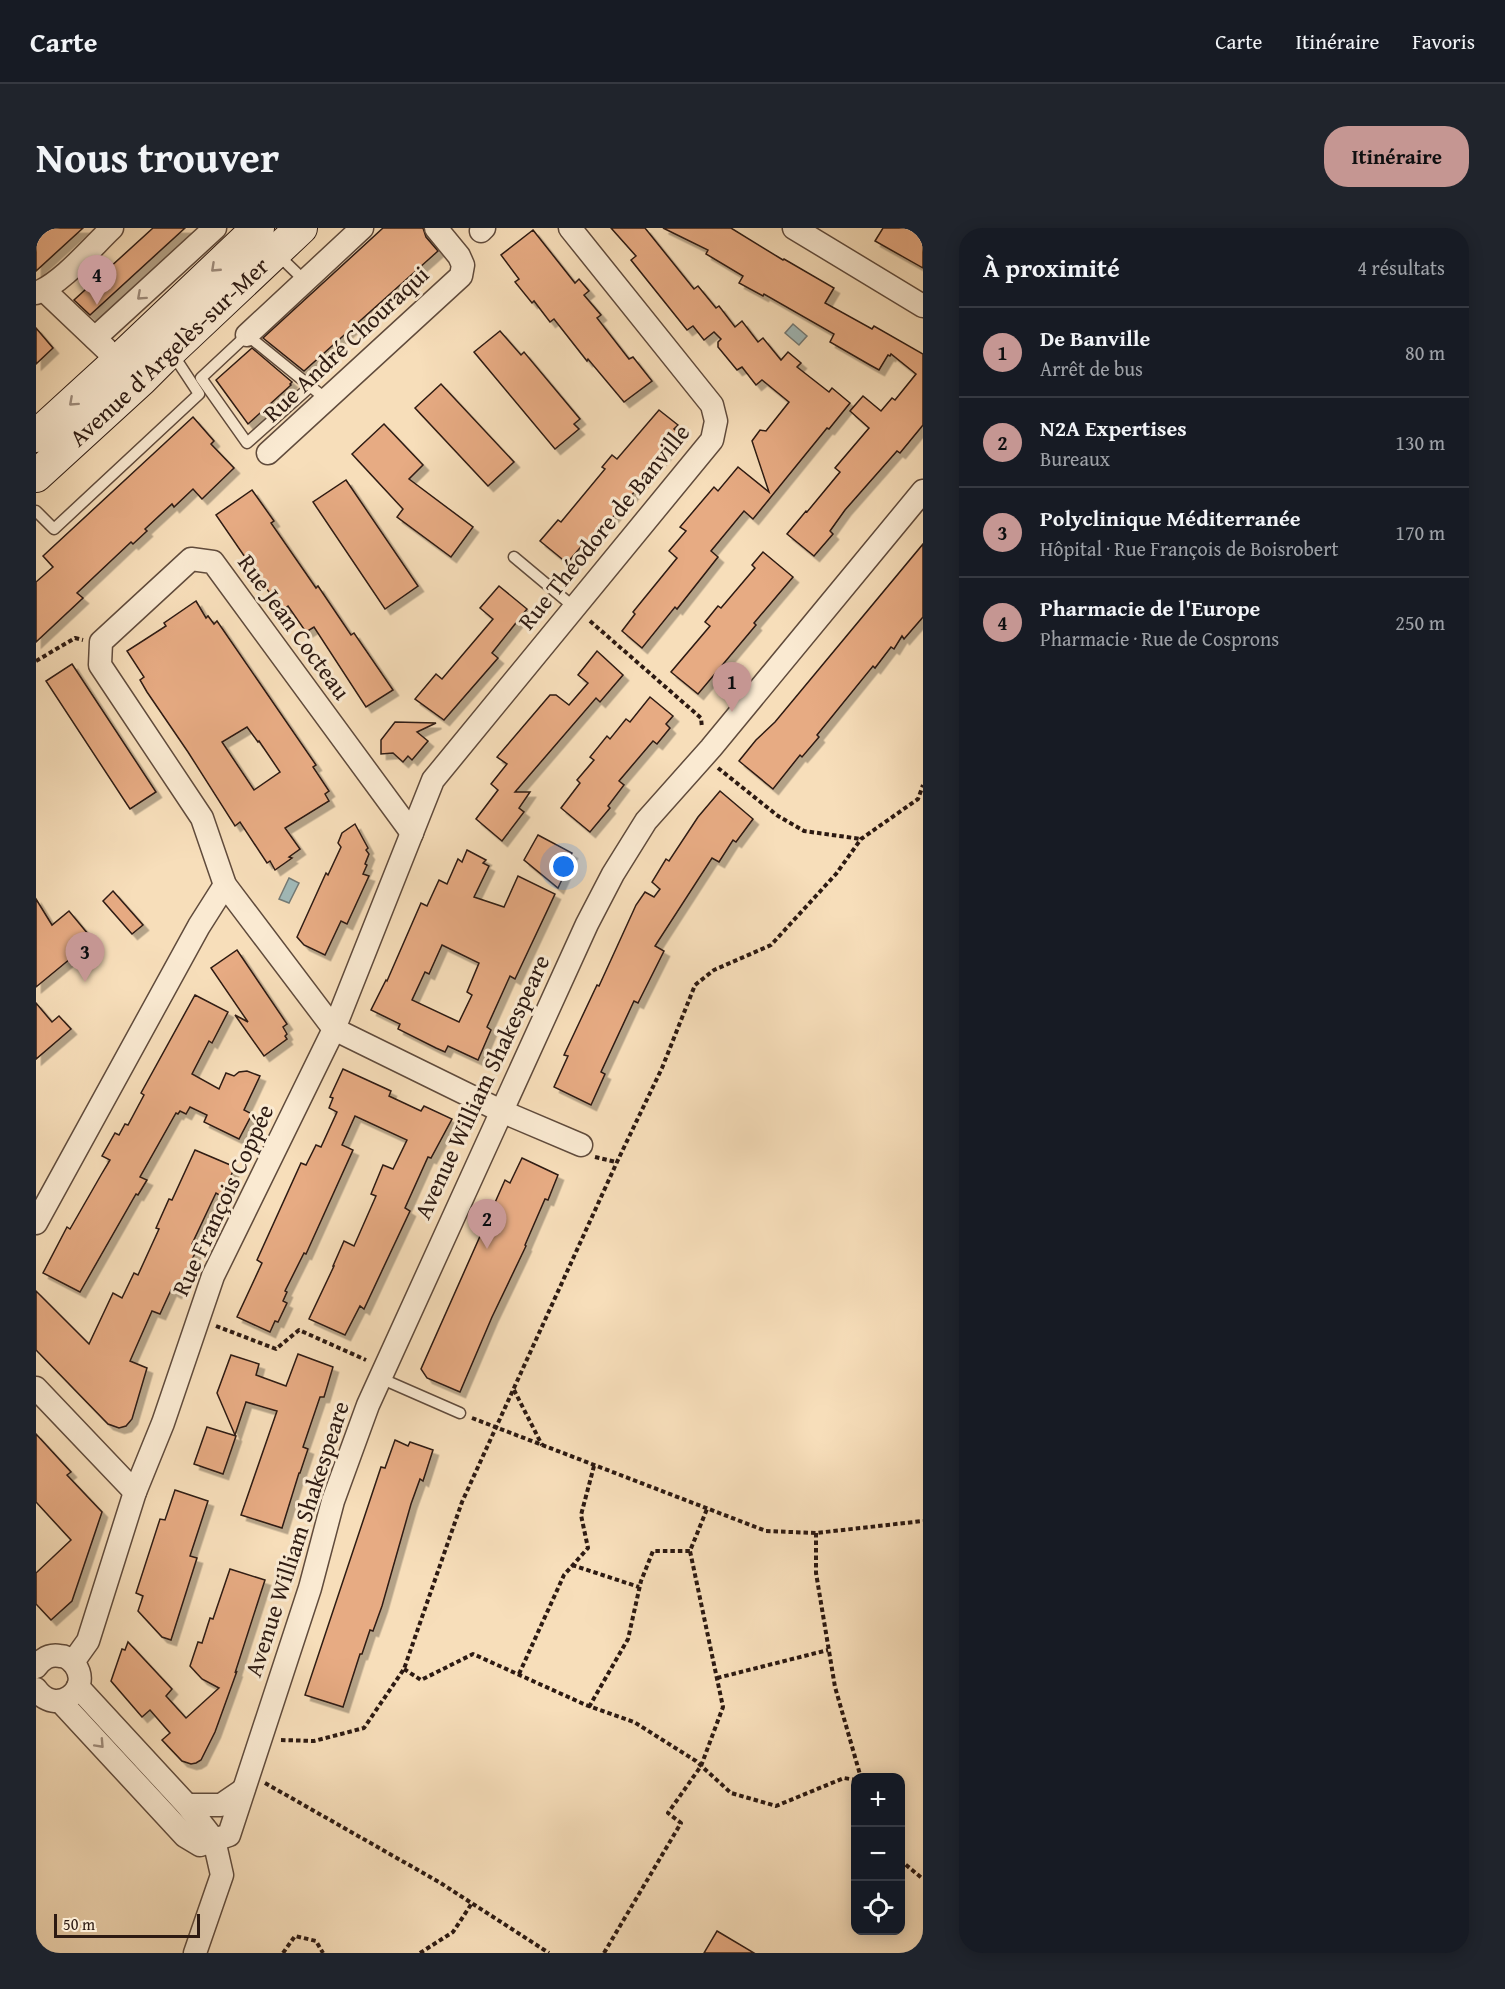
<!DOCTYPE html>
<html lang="fr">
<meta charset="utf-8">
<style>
:root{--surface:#171b24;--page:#20242c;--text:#f1f3f6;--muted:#9ea1a6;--line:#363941;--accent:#c59692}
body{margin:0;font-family:"Gentium Book Plus",serif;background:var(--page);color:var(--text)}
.controls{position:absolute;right:18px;bottom:18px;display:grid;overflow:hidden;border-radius:12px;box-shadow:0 3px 15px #0003}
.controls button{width:54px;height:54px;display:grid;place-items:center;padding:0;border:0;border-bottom:2px solid var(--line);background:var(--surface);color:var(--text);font:30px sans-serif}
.scale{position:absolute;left:18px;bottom:15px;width:146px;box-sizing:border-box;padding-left:6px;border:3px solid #2d1a12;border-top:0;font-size:16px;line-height:21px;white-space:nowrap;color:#2d1a12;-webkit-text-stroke:4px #faead2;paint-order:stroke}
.you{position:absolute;left:528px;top:639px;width:21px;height:21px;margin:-15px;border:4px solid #fff;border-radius:50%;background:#1a73e8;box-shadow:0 0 0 9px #1a73e833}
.badge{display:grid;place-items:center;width:39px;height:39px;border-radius:50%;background:var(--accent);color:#111;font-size:20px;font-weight:700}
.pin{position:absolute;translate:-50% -50px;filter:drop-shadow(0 2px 3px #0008)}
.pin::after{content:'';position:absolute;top:32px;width:21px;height:18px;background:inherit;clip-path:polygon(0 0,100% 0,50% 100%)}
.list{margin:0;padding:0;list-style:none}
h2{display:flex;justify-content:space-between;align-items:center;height:78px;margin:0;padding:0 24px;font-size:26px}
h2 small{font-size:20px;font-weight:400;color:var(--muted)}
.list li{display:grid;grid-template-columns:39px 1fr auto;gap:18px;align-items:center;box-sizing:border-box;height:90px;padding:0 24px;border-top:2px solid var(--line)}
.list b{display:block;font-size:22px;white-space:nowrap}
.list p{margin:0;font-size:20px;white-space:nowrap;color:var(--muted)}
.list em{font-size:20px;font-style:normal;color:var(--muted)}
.icon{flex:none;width:33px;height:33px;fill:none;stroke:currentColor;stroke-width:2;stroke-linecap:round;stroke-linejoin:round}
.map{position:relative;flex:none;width:887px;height:1725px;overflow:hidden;border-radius:24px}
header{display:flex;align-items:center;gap:36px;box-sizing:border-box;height:84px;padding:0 30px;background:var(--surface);border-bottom:2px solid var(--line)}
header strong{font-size:28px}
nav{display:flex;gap:33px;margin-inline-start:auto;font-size:21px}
.intro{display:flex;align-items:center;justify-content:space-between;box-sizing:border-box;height:144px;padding:0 36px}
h1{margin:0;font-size:42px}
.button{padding:15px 27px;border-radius:24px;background:var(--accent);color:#111;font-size:21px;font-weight:700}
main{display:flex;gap:36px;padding:0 36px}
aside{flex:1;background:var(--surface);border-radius:24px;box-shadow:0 3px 15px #0003}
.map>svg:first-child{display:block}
.water{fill:#a1bab9;stroke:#737a76;stroke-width:1.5}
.building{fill:#e7ab83;stroke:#2d1a12;stroke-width:1.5;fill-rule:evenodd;filter:url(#shadow)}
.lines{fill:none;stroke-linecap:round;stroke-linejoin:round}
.lane-casing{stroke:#604b3c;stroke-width:13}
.street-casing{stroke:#604b3c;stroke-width:25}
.secondary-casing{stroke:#2d1a12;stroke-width:34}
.path{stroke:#2d1a12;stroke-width:4;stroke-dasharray:4.5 3;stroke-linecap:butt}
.lane{stroke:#faead2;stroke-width:10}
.street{stroke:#faead2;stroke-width:22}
.secondary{stroke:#faead2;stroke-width:32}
.oneway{stroke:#9e8c7c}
.labels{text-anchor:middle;stroke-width:6;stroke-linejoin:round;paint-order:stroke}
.street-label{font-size:24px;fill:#2d1a12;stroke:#faead2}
</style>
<header>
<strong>Carte</strong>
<nav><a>Carte</a><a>Itinéraire</a><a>Favoris</a></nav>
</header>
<div class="intro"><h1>Nous trouver</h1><a class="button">Itinéraire</a></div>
<main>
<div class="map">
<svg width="887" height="1725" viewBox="0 0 887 1725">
<defs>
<filter id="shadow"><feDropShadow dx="5.5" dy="5.5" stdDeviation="0" flood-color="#0004"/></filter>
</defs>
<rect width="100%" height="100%" fill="#f7deba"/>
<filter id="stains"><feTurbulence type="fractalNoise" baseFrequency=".00333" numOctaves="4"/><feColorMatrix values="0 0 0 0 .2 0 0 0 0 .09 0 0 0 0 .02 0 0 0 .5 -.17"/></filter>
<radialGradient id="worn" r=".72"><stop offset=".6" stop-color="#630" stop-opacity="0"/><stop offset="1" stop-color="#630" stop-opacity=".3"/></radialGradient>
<g class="water">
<path d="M757 96 771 108 763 117 749 105Z"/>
<path d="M253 650 263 655 253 675 243 671Z"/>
</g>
<g class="building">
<path d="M0 0H47L0 43Z"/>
<path d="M117 0H149L54 87 38 72Z"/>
<path d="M347 0H387L390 9 402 23 268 143 227 110Z"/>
<path d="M575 0H609L658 61 662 58 680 80 683 78 699 99 706 93 722 114 727 110 745 132 752 124 765 135 761 139 793 164 796 160 814 175 793 201 791 200 717 291 708 283 675 323 682 329 641 381 639 379 606 420 586 403 599 386 597 384 641 330 633 323 650 303 644 299 678 259 682 263 702 239 733 264 716 213 724 202 730 203 753 174 726 152 720 157 706 139 701 142 682 119V114L685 111 678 104 668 112 657 98 651 102 595 32 600 28Z"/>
<path d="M627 0H695L747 32 748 31 798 60 789 75 836 101 838 98 887 126V197L864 225 861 223 809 282 794 303 797 306 778 328 751 306 770 283 771 284 804 244 799 240 833 200 814 183 827 168 845 183 856 170 859 172 880 146 855 126 854 128 852 127 843 142 834 137 794 114 798 106 728 66 727 68 703 55 707 48 670 26 672 22Z"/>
<path d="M847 0H887V40L839 13Z"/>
<path d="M497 2 539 55 543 51 553 63 548 67 565 87 561 90 593 131 597 129 616 153 588 174 552 131 551 133 518 91 514 94 498 73 496 75 479 54 483 51 465 27Z"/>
<path d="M0 100 17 120 0 136Z"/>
<path d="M464 103 485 127 488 124 544 191 538 196 543 201 519 221 438 124Z"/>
<path d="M216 120 256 154 254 156 255 157 212 196 180 152Z"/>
<path d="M405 156 478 234 452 258 379 180Z"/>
<path d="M623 182 642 197 638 201 645 207 590 274 552 317 549 314 531 335 504 313 522 292 525 294 569 241 566 239 576 227 581 231Z"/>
<path d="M157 189 178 213 175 216 198 240 166 271 157 261 138 279 136 276 109 301 111 303 97 316 95 314 41 365 47 370 0 414V354L17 339 7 328Z"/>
<path d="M348 196 387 237 373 251 437 299 415 329 361 289 367 281 316 226Z"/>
<path d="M310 252 382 358 349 381 277 274Z"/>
<path d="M216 262 238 293 235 295 280 360 282 358 315 407 318 405 357 462 330 479 278 399 270 404 252 378 246 383 180 287Z"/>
<path d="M887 316V389L868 411 866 408 858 421 855 419 839 440 837 438 781 507 783 509 766 529 764 527 737 561 703 533 720 512 739 494Z"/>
<path d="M727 324 757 349 718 395 720 397 662 466 635 444 674 398 669 394 682 378 685 380 719 340 716 337Z"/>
<path d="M463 358 491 381 456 425 462 430 408 492 379 471 400 446 406 451 457 391 444 380Z"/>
<path d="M160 373 170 390 172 388 178 396 181 393 280 537 277 539 293 563 289 566 293 573 249 600 264 621 253 629 256 630 239 642 234 633 231 635 204 594 199 598 152 524 111 464 104 452 108 449 91 423 130 398 128 395ZM211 499 222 514 223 513 244 544 218 562 186 514Z"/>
<path d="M561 423 587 447 564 474 560 470 479 564H494L483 580 488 584 466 613 440 591 462 562 455 556 471 536 461 529 514 467H520L533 477 552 455 542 447Z"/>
<path d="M36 436 120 564 94 581 10 453Z"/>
<path d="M614 469 637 488 630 496 634 500 621 516 617 513 583 553 588 557 572 578 574 580 554 604 525 580 544 555 541 552 558 532 554 529 571 508 574 511 590 491 594 494Z"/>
<path d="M359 494 400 495 381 504 392 513 376 532 372 528 367 534 357 525 345 526V512Z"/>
<path d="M684 563 717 591 700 614 697 612 683 634 676 630 619 718 628 723 602 775 598 773 565 844 569 846 555 877 518 859 532 828 528 827 544 793 561 757 563 758 600 677 609 664 618 669 624 661 616 654 630 631 633 633 662 589Z"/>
<path d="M319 596 332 620 330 622 333 626 329 636 331 637 327 646 333 648 311 696 305 693 289 727 268 717 261 709 290 645 292 647 305 619 302 615 306 605Z"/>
<path d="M502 607 536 625 527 643 529 645 522 660 488 632Z"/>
<path d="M431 622 450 632 447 635 453 638 438 669 468 679 482 648 519 666 479 751 474 748 451 799 455 802 442 832 412 818 409 824 400 820 362 801 364 796 335 782 350 752 351 753 385 675 391 678 403 652 411 656 422 631 426 634ZM406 717 443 735 431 764 436 767 423 794 376 772 389 744 393 746Z"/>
<path d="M77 663 107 697 96 706 67 673Z"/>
<path d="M0 671 16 697 33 683 57 712 0 759Z"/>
<path d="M201 722 251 796 247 799 251 806 249 808 251 811 228 828 199 787 212 794 175 740Z"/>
<path d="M159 767 192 784 176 815 173 813 156 846 183 861 190 845 198 848 203 844 211 843 224 848 208 882 216 886 203 911 168 894 171 887 154 879 150 886 144 883 142 886 140 885 104 949 111 952 102 967 100 966 44 1064 7 1045 31 999 34 1001 65 947 74 932 66 928 79 905 83 907 89 896 92 897 108 867 105 865Z"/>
<path d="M0 775 16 794 23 788 35 801 0 831Z"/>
<path d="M307 841 355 863 353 868 385 883 388 878 416 891 395 930 392 929 369 980 374 983 328 1081 324 1078 309 1107 273 1091 298 1038H297L308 1013 318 1018 340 968 335 966 347 937 357 941 371 912 319 888 306 917 317 922 270 1026 268 1025 249 1063 251 1064 247 1073 251 1075 242 1094 239 1093 234 1104 201 1089 226 1035 221 1032 265 935 270 937 280 917 285 919 301 884 293 880 297 870 294 869Z"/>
<path d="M159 922 199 939 185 968 180 965 156 1016 162 1019 140 1065 135 1062 124 1086 116 1083 94 1133 111 1140 96 1191 90 1198 83 1200 72 1196 0 1122V1063L53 1116 77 1065 86 1070 98 1045 102 1047 123 1001 120 1000 133 971 136 972Z"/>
<path d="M486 930 522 947 512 972 509 971 489 1017 490 1018 456 1089 424 1164 391 1150 385 1141 469 952 474 955Z"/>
<path d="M262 1126 297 1139 288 1169H284L267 1219 272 1221 264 1245H263L246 1300 205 1287 241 1183 210 1174 199 1207 181 1165 195 1127 223 1136 220 1147 250 1158Z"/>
<path d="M171 1199 200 1208 187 1246 158 1236Z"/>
<path d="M0 1206 35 1244 31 1247 66 1284 36 1373 15 1392 0 1376V1345L35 1312 0 1274Z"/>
<path d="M359 1212 372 1218 374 1214 397 1222 387 1253 384 1251 375 1276 346 1378 337 1403 334 1402 326 1426H324L307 1479 269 1467 345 1239 349 1240Z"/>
<path d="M139 1262 172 1273 154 1328 161 1330 135 1412 126 1409 102 1383 107 1368 100 1365 124 1291 129 1292Z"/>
<path d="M194 1341 229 1352 199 1445 201 1443 179 1504 165 1532 160 1535 155 1536 146 1533 126 1512 134 1505 114 1482 106 1489 75 1453 86 1421 89 1422 92 1414 136 1461 130 1468 150 1490 183 1460 166 1451 154 1438 162 1414 166 1415 174 1390 177 1391Z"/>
<path d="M681 1703 718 1725H668Z"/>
</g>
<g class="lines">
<defs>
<g id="lane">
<path d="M241 26 269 53"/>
<path d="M275 158 211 215 165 150 211 107 290 171"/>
<path d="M0 283 18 301 163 166 136 125"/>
<path d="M478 329 539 380"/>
<path d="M344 1150 424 1185"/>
</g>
<g id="street">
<path d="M758 0 887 78"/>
<path d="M445 3 448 0"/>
<path d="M8 62 70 121"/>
<path d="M0 65C25 56 56 19 76 0"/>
<path d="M211 107 326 0"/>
<path d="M59 110 179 0"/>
<path d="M232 225 425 48 427 37 423 28 400 0"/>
<path d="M376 605 177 334 155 331 65 414 64 437 166 590 189 657 298 801 465 883 545 917"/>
<path d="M0 995 163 698 189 657"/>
<path d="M0 1160 99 1264"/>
<path d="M37 1434 52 1413 99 1264 127 1195 177 1048 298 801 397 552 676 212 680 193 676 177 534 0"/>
<path d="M0 1439C6 1431 13 1426 24 1428 30 1428 35 1432 39 1437 57 1462 19 1489 0 1461"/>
<path d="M42 1459 151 1577 178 1612 186 1647 159 1725"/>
<path d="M24 1473 149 1608 164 1617 193 1607 274 1360 297 1273 332 1177 551 696 577 646 610 593 675 520 887 263"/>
<path d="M151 1577H185L207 1562"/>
</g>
<g id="secondary">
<path d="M0 208 82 133 222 0"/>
<path id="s1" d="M0 248 105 152 126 131 265 0"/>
</g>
</defs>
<use href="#lane" class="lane-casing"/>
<use href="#street" class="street-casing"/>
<use href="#secondary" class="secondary-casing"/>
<g class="path">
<path d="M554 393 665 490 666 500"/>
<path d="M0 433 39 410 47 412"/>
<path d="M682 540 742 588 768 603 825 611"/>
<path d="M559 929 580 934"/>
<path d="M180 1098 240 1121 263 1102 330 1132"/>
<path d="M478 1162 506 1217"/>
<path d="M436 1190 730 1303 780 1305 887 1293"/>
<path d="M780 1305V1345L799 1459 825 1550"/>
<path d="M536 1337 603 1359"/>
<path d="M368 1441 385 1452 437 1426 550 1477 598 1494 660 1533 695 1565 740 1578 808 1550 820 1552"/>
<path d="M483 1446 528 1347 552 1320 545 1287 558 1238"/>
<path d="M681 1450 792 1422"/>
<path d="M553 1479 592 1411 605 1353 617 1323H654"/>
<path d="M245 1512 278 1513 328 1500 368 1441 426 1274 581 934 626 840 659 757 678 742 735 717 800 646 825 611 882 571 887 557"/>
<path d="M229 1555 403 1654 513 1725"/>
<path d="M864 1632 887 1651"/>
<path d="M247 1725 259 1708 280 1713 287 1725"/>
<path d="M384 1725 417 1704 436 1675"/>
<path d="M568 1725 645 1595 632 1585 665 1538 687 1479 654 1323 671 1281"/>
</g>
<use href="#lane" class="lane"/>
<use href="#street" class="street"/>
<use href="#secondary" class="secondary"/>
</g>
<defs><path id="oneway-chevron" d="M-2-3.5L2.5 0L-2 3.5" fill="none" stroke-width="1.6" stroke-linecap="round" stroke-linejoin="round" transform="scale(1.5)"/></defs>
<g class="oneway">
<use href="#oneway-chevron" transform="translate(179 40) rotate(137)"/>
<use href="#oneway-chevron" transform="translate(105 68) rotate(138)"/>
<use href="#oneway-chevron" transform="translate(37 174) rotate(138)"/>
<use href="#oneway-chevron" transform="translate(64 1516) rotate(47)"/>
</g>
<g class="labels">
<g class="street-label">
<text transform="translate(310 116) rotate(-43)" y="8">Rue André Chouraqui</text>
<text dy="8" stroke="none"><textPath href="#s1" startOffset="182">Avenue d'Argelès-sur-Mer</textPath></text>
<text transform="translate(568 299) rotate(-51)" y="8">Rue Théodore de Banville</text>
<text transform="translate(258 399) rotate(54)" y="8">Rue Jean Cocteau</text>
<text transform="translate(446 859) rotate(-65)" y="8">Avenue William Shakespeare</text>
<text transform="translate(187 972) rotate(-65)" y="8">Rue François Coppée</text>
<text transform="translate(261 1311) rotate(-72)" y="8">Avenue William Shakespeare</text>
</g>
</g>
<rect width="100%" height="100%" filter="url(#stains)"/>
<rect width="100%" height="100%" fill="url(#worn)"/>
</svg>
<div class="controls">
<button>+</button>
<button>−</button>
<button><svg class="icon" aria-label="locate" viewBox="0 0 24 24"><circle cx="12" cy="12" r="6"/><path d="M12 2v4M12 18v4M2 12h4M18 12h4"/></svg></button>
</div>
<div class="scale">50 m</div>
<div class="you"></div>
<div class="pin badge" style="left:696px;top:484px">1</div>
<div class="pin badge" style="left:451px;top:1021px">2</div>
<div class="pin badge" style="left:49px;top:754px">3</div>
<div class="pin badge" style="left:61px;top:77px">4</div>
</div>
<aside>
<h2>À proximité<small>4 résultats</small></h2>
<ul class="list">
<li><span class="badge">1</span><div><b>De Banville</b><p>Arrêt de bus</p></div><em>80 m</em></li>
<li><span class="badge">2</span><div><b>N2A Expertises</b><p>Bureaux</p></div><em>130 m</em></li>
<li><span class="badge">3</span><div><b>Polyclinique Méditerranée</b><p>Hôpital · Rue François de Boisrobert</p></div><em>170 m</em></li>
<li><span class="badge">4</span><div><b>Pharmacie de l'Europe</b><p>Pharmacie · Rue de Cosprons</p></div><em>250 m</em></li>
</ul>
</aside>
</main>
